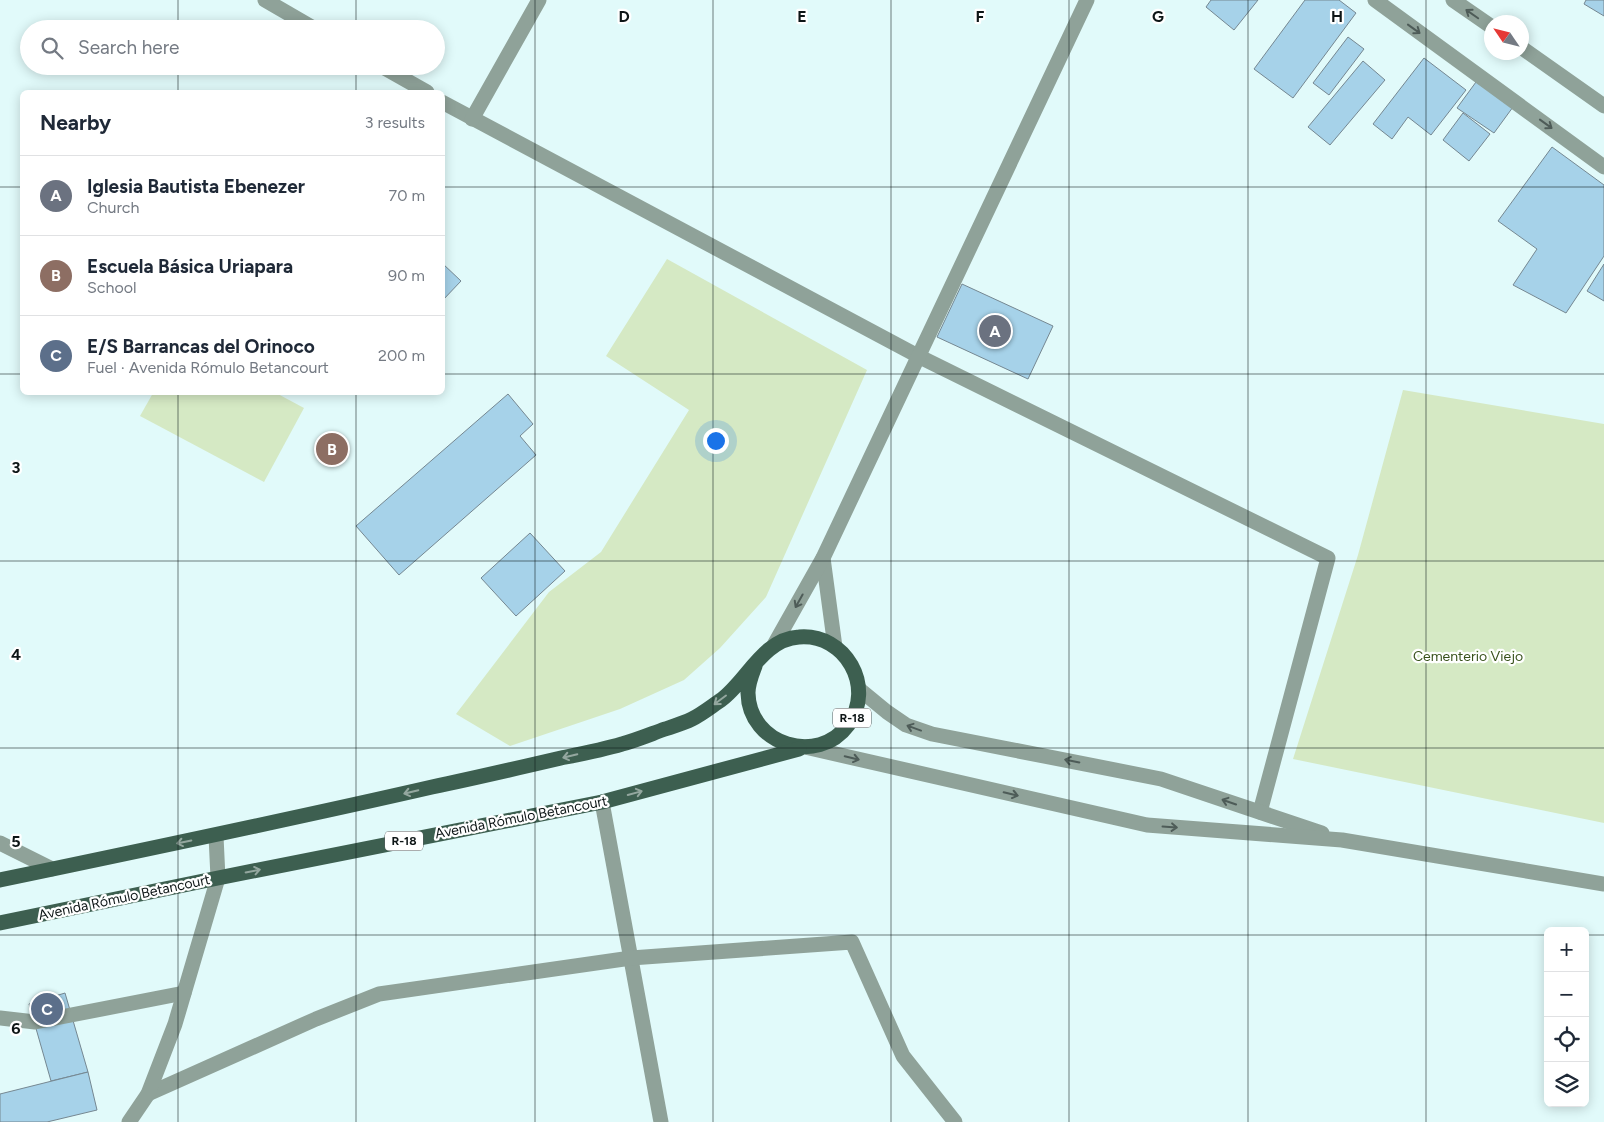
<!DOCTYPE html>
<meta charset="utf-8">
<style>
:root{--surface:#fff;--page:#f6f6f7;--text:#1f2937;--muted:#747a83;--line:#e0e1e3;--accent:#bf315d}
body{margin:0;font-family:Figtree,sans-serif;background:var(--page);color:var(--text)}
.controls{position:absolute;right:15px;bottom:15px;display:grid;overflow:hidden;border-radius:8px;box-shadow:0 2px 12px #0003}
.controls button{width:45px;height:45px;display:grid;place-items:center;padding:0;border:0;border-bottom:1px solid var(--line);background:var(--surface);color:var(--text);font:25px sans-serif}
.compass{position:absolute;left:1484px;top:15px;width:45px;height:45px;border-radius:50%;background:var(--surface);box-shadow:0 2px 12px #0003;rotate:305deg}
.you{position:absolute;left:715px;top:440px;width:18px;height:18px;margin:-12px;border:4px solid #fff;border-radius:50%;background:#1a73e8;box-shadow:0 0 0 8px #1a73e833}
.badge{display:grid;place-items:center;width:32px;height:32px;border-radius:50%;background:var(--accent);color:#fff;font-size:16px;font-weight:700}
.pin{position:absolute;translate:-50% -50%;border:2px solid #fff;box-shadow:0 1px 5px #0006}
.list{margin:0;padding:0;list-style:none}
h2{display:flex;justify-content:space-between;align-items:center;height:65px;margin:0;padding:0 20px;font-size:21px}
h2 small{font-size:16px;font-weight:400;color:var(--muted)}
.list li{display:grid;grid-template-columns:32px 1fr auto;gap:15px;align-items:center;box-sizing:border-box;height:80px;padding:0 20px;border-top:1px solid var(--line)}
.list b{display:block;font-size:19px;white-space:nowrap}
.list p{margin:0;font-size:16px;white-space:nowrap;color:var(--muted)}
.list em{font-size:16px;font-style:normal;color:var(--muted)}
.icon{flex:none;width:28px;height:28px;fill:none;stroke:currentColor;stroke-width:2;stroke-linecap:round;stroke-linejoin:round}
.map{position:relative;flex:none;width:1604px;height:1122px;overflow:hidden}
.search{position:absolute;background:var(--surface);box-shadow:0 2px 12px #0003;left:20px;top:20px;width:425px;height:55px;display:flex;align-items:center;gap:12px;box-sizing:border-box;padding:0 18px;border-radius:28px;color:var(--muted);font-size:19px}
.panel{position:absolute;background:var(--surface);box-shadow:0 2px 12px #0003;left:20px;top:90px;width:425px;height:305px;border-radius:8px}
.map>svg:first-child{display:block}
.green{fill:#d5e9c4}
.building{fill:#a6d2e9;stroke:#758791}
.lines{fill:none;stroke-linecap:round;stroke-linejoin:round}
.street{stroke:#8fa299;stroke-width:15}
.primary{stroke:#3d5f50;stroke-width:15}
.oneway{stroke:#4e5c58}
.oneway2{stroke:#94a79f}
.grid{fill:none;stroke:#0d1516;stroke-width:1;stroke-opacity:0.55}
.labels{text-anchor:middle;stroke-width:4.5;stroke-linejoin:round;paint-order:stroke}
.shield{fill:#fff;stroke:#565b5c;stroke-width:1}
.shield-label{font-size:12px;font-weight:bold;fill:#0d1516}
.park-label{font-size:14px;fill:#37501a;stroke:#fff}
.street-label{font-size:14px;fill:#0d1516;stroke:#fff}
.grid-label{font-size:16px;text-anchor:middle;font-weight:bold;fill:#0d1516;stroke:#fff;stroke-width:4.5;stroke-linejoin:round;paint-order:stroke}
</style>
<div class="map">
<svg width="1604" height="1122" viewBox="0 0 1604 1122">
<rect width="100%" height="100%" fill="#e1fafa"/>
<g class="green">
<path d="M667 259 867 370 766 597 720 648 684 680 620 709 510 746 456 714 549 592 601 552 689 410 606 356Z"/>
<path d="M1403 390 1604 424V823L1293 759 1358 555Z"/>
<path d="M153 393H276L304 408 264 482 140 416Z"/>
</g>
<g class="building">
<path d="M1211 0H1258L1234 30 1206 7Z"/>
<path d="M1305 0H1339L1356 13 1293 98 1254 69Z"/>
<path d="M1586 0H1604V16L1584 4Z"/>
<path d="M1348 37 1364 49 1329 95 1313 83Z"/>
<path d="M1424 58 1466 90 1431 135 1408 117 1392 139 1373 124Z"/>
<path d="M1363 61 1385 80 1330 145 1308 127Z"/>
<path d="M1476 82 1513 107 1494 133 1457 108Z"/>
<path d="M1463 113 1490 134 1469 161 1443 140Z"/>
<path d="M1552 147 1604 185V256L1566 313 1513 285 1537 249 1498 221Z"/>
<path d="M442 263 461 281 442 301Z"/>
<path d="M1604 264V301L1587 291Z"/>
<path d="M962 284 1053 326 1028 379 937 337Z"/>
<path d="M508 394 533 424 520 436 536 455 399 575 356 526Z"/>
<path d="M530 533 565 571 516 616 481 578Z"/>
<path d="M65 993 88 1072 51 1081 29 1004Z"/>
<path d="M88 1072 97 1110 47 1122H0V1094Z"/>
</g>
<g class="lines">
<g class="street">
<path d="M265 0 315 29"/>
<path d="M1375 0 1604 167"/>
<path d="M1453 0 1492 27"/>
<path d="M1522 48 1604 106"/>
<path d="M381 66 427 92"/>
<path d="M442 102 918 356 1328 558 1260 812"/>
<path d="M472 119 539 0"/>
<path d="M823 558 835 647"/>
<path d="M774 645 823 558 1087 0"/>
<path d="M859 689 887 712 906 725 932 734 1161 779 1322 833"/>
<path d="M805 747 1147 825 1342 840 1604 884"/>
<path d="M602 802 661 1122"/>
<path d="M0 843 52 869"/>
<path d="M0 1018 35 1022 184 993"/>
<path d="M148 1094 316 1019 379 994 631 958 852 942 903 1056 955 1122"/>
<path d="M129 1122 148 1094 175 1024 218 878 216 836"/>
</g>
<g class="primary">
<path d="M0 880C144 850 288 820 432 787 475 778 518 768 561 758 581 754 602 750 622 744 637 740 651 734 665 729 674 726 684 723 692 719 702 714 712 706 721 700 747 681 763 639 799 637 845 633 876 687 848 725 818 766 749 745 748 693 748 683 752 674 755 666"/>
<path d="M0 923 218 878 602 802 799 749"/>
</g>
</g>
<defs><path id="oneway-shaft" d="M-6 0H5M1.5-3L5.5 0L1.5 3" fill="none" stroke-width="1.6" stroke-linecap="round" stroke-linejoin="round" transform="scale(1.25)"/></defs>
<g class="oneway">
<use href="#oneway-shaft" transform="translate(1472 14) rotate(-145)"/>
<use href="#oneway-shaft" transform="translate(1414 29) rotate(36)"/>
<use href="#oneway-shaft" transform="translate(1546 124) rotate(36)"/>
<use href="#oneway-shaft" transform="translate(799 601) rotate(119)"/>
<use href="#oneway-shaft" transform="translate(914 728) rotate(-160)"/>
<use href="#oneway-shaft" transform="translate(852 758) rotate(13)"/>
<use href="#oneway-shaft" transform="translate(1072 761) rotate(-169)"/>
<use href="#oneway-shaft" transform="translate(1011 794) rotate(13)"/>
<use href="#oneway-shaft" transform="translate(1229 802) rotate(-161)"/>
<use href="#oneway-shaft" transform="translate(1170 827) rotate(4)"/>
</g>
<g class="oneway2">
<use href="#oneway-shaft" transform="translate(720 700) rotate(143)"/>
<use href="#oneway-shaft" transform="translate(570 756) rotate(167)"/>
<use href="#oneway-shaft" transform="translate(411 792) rotate(167)"/>
<use href="#oneway-shaft" transform="translate(635 793) rotate(-15)"/>
<use href="#oneway-shaft" transform="translate(184 842) rotate(168)"/>
<use href="#oneway-shaft" transform="translate(253 871) rotate(-11)"/>
</g>
<path class="grid" d="M178 0V29M356 0V29M535 0V1122M713 0V1122M891 0V1122M1069 0V1122M1248 0V1122M1426 0V1122M178 66V92M356 66V92M0 187H22M442 187H1604M0 374H22M442 374H1604M178 392V1122M356 392V1122M0 561H1604M0 748H1604M0 935H1548M1585 935H1604"/>
<g class="labels">
<g class="shield">
<rect x="833" y="708.5" width="38" height="19" rx="4"/>
<rect x="385" y="831.5" width="38" height="19" rx="4"/>
</g>
<g class="shield-label">
<text x="852" y="722">R-18</text>
<text x="404" y="845">R-18</text>
</g>
<g class="park-label">
<text x="1468" y="661">Cementerio Viejo</text>
</g>
<g class="street-label">
<text transform="translate(521 817) rotate(-11)" y="5">Avenida Rómulo Betancourt</text>
<text transform="translate(124 897) rotate(-12)" y="5">Avenida Rómulo Betancourt</text>
</g>
</g>
<g class="grid-label">
<text x="624" y="22">D</text>
<text x="802" y="22">E</text>
<text x="980" y="22">F</text>
<text x="1158" y="22">G</text>
<text x="1337" y="22">H</text>
<text x="16" y="473">3</text>
<text x="16" y="660">4</text>
<text x="16" y="847">5</text>
<text x="16" y="1034">6</text>
</g>
</svg>
<div class="controls">
<button>+</button>
<button>−</button>
<button><svg class="icon" aria-label="locate" viewBox="0 0 24 24"><circle cx="12" cy="12" r="6"/><path d="M12 2v4M12 18v4M2 12h4M18 12h4"/></svg></button>
<button><svg class="icon" aria-label="layers" viewBox="0 0 24 24"><path d="M12 4l9 5-9 5-9-5zM3 14l9 5 9-5"/></svg></button>
</div>
<svg class="compass" viewBox="-18 -18 36 36"><path d="M0-13l5 13h-10z" fill="#e53935"/><path d="M0 13l5-13h-10z" fill="#747a83"/></svg>
<div class="you"></div>
<div class="pin badge" style="left:995px;top:331px;background:#6b7280">A</div>
<div class="pin badge" style="left:332px;top:449px;background:#8d6e63">B</div>
<div class="pin badge" style="left:47px;top:1009px;background:#5c6f8a">C</div>
<div class="search"><svg class="icon" aria-label="search" viewBox="0 0 24 24"><circle cx="10" cy="10" r="6"/><path d="M15 15l6 6"/></svg>Search here</div>
<section class="panel">
<h2>Nearby<small>3 results</small></h2>
<ul class="list">
<li><span class="badge" style="background:#6b7280">A</span><div><b>Iglesia Bautista Ebenezer</b><p>Church</p></div><em>70 m</em></li>
<li><span class="badge" style="background:#8d6e63">B</span><div><b>Escuela Básica Uriapara</b><p>School</p></div><em>90 m</em></li>
<li><span class="badge" style="background:#5c6f8a">C</span><div><b>E/S Barrancas del Orinoco</b><p>Fuel · Avenida Rómulo Betancourt</p></div><em>200 m</em></li>
</ul>
</section>
</div>
